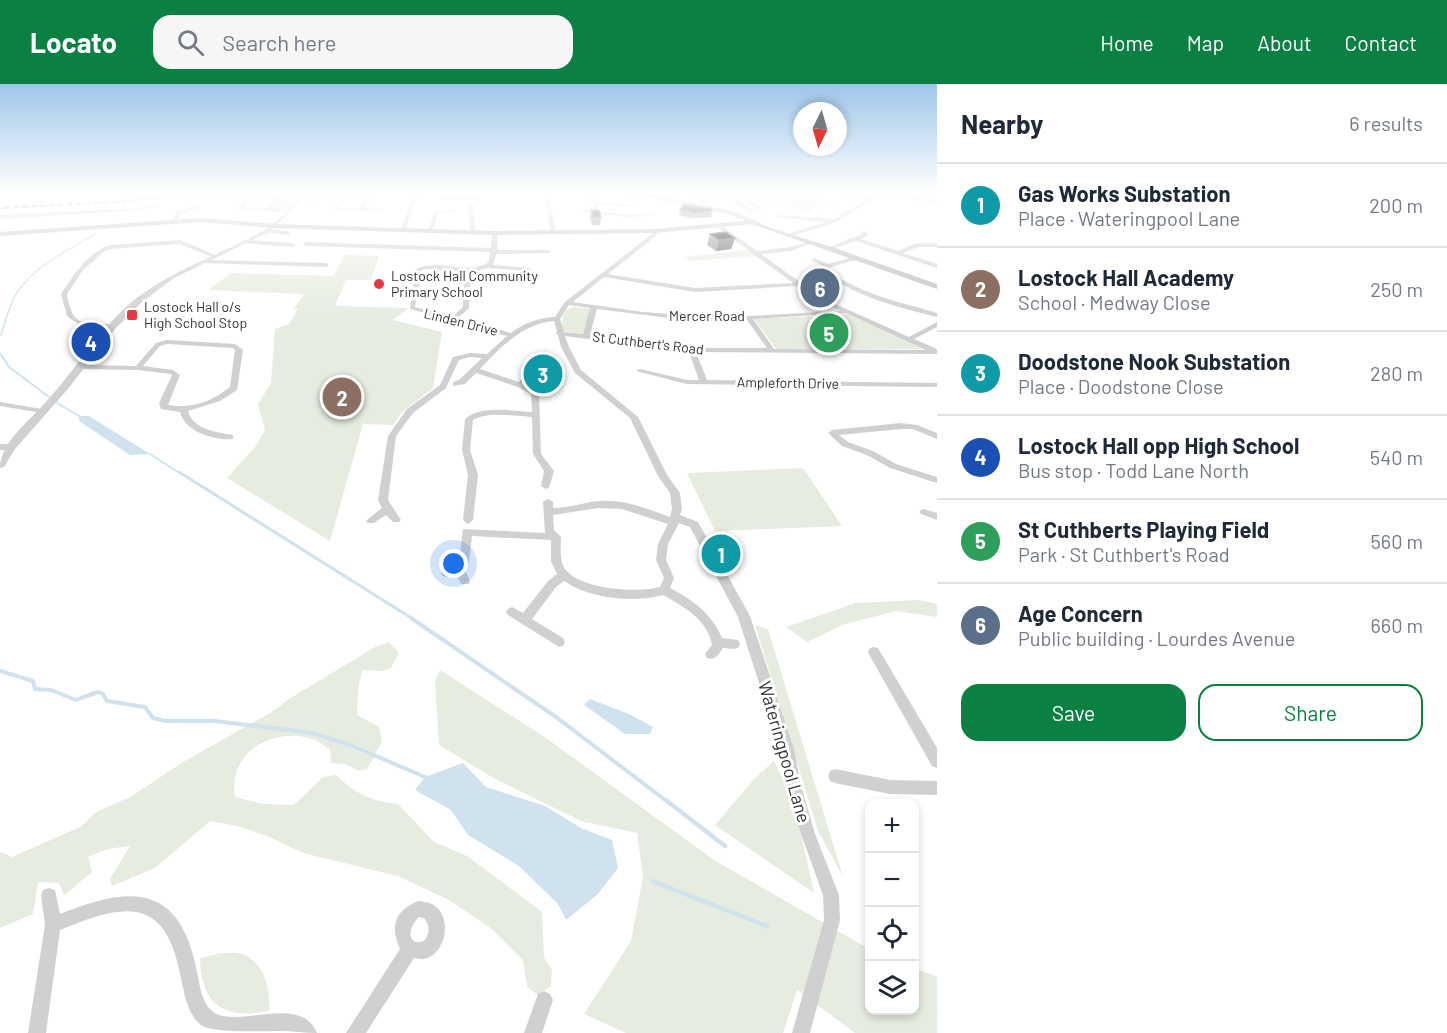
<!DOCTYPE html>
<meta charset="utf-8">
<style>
:root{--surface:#fff;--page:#f6f6f7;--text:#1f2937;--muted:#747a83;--line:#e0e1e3;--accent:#0b8043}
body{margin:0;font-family:Barlow,sans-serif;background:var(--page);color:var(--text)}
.controls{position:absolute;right:18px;bottom:18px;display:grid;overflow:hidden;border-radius:12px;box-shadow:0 3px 9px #0003}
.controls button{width:54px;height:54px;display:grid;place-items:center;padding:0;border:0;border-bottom:2px solid var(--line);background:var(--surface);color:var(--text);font:30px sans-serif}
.compass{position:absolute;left:793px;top:18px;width:54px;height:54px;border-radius:50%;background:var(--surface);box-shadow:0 3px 9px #0003;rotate:185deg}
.you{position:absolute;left:454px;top:480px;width:21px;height:21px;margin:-15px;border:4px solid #fff;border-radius:50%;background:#1a73e8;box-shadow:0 0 0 9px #1a73e833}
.badge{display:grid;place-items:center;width:39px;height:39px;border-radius:50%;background:var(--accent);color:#fff;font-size:20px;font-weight:700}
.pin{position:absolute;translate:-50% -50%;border:3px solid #fff;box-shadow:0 2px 6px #0006}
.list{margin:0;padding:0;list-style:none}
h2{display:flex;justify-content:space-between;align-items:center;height:78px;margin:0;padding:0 24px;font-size:26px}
h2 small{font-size:20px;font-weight:400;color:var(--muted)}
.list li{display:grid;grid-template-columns:39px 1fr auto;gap:18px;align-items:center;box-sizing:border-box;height:84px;padding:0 24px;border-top:2px solid var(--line)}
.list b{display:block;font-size:22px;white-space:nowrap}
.list p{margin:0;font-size:20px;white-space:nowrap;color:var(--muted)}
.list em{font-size:20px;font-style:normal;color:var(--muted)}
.actions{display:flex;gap:12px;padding:18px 24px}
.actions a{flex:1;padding:14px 0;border:2px solid var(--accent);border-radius:18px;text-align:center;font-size:21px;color:var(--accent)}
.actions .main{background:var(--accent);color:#fff}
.icon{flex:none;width:33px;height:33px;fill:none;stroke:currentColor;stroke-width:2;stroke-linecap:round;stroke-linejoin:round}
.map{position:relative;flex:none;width:937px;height:949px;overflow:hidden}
header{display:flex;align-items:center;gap:36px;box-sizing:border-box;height:84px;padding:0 30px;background:var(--accent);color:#fff}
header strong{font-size:28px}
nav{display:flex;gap:33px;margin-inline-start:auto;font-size:21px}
.search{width:420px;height:54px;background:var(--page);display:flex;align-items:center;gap:15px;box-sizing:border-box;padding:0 21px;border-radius:18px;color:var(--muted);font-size:22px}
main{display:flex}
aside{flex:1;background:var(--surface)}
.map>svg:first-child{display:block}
.green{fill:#e6ecdf}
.water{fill:#cfe2ee}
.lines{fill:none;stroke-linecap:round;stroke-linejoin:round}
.stream-far4{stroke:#cfe2ee;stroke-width:1.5}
.stream-far3{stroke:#cfe2ee;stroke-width:2}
.stream-far2{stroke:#cfe2ee;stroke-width:3}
.stream-far1{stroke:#cfe2ee;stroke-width:4}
.stream{stroke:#cfe2ee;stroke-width:4.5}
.minor{fill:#d0d0d0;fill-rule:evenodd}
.tertiary{fill:#d0d0d0;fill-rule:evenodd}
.secondary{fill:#bdbdbd;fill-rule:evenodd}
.rail-casing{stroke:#888;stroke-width:2}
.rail{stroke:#fff;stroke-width:1.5;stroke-dasharray:4.5;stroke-linecap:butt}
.wall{fill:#8c8c8c}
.shaded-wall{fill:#5f5f5f}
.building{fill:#1a1a1a;stroke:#5f5f5f;stroke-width:1.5}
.poi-dot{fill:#e63946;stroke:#fff;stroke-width:2}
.labels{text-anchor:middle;stroke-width:6;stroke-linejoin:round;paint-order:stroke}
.far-poi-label{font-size:14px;fill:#333;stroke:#fff;text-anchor:start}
.far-street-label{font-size:14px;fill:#333;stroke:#fff}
.near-street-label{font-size:18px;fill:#333;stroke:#fff}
</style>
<header>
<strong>Locato</strong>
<div class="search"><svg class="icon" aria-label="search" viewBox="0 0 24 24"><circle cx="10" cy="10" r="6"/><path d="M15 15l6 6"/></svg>Search here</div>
<nav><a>Home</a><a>Map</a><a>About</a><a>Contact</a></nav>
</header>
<main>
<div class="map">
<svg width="937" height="949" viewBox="0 0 937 949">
<rect width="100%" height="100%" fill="#fff"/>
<g class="green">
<path d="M285 107H307L289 125H270Z"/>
<path d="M738 107H809L801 111 835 120 812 127 813 128 810 130 789 123 764 124Z"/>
<path d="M749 166 758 172 690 177 683 173Z"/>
<path d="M345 171 379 172 371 196H346L335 222 409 224 393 236 442 248 433 304 402 328 393 341 363 340 330 457 227 394 256 362 265 346 258 320 271 299 275 245 289 240 298 225H294L304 210 208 206 231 189 333 192Z"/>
<path d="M575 223 591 225 583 250 562 247C561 237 562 224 575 223Z"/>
<path d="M854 230 923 265H776L754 235Z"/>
<path d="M803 384 842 442 715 447 687 389Z"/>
<path d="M919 516 937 520V533L896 527 842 541 807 558 786 543 856 519Z"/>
<path d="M755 541 768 545 843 793 818 747Z"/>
<path d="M389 558 399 569 391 584 383 587 362 586 358 606 357 631 379 643 382 658 367 685 359 687 345 680 331 679 330 665C324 662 316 655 309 654 269 645 228 669 235 713L263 720 294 721 323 693 336 691C353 709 374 718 398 720L434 758 467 772 542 828 544 873 552 886 551 902 538 911 527 903 523 876 492 845 449 816 398 792 303 769 270 753 237 742 210 737 155 784 112 802 110 795 130 762 107 765 88 773 92 788 64 811 59 799 38 798 33 830 0 844V768L12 773 80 743 98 727 132 712 183 678 272 628 289 615 375 563Z"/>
<path d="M440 586 546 654 714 776 869 865 870 926H914L915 884 937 893V949H855L797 906 783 949H626L584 930 631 857 643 793 637 749 581 737 495 695 439 661 435 597Z"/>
<path d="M774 677 794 719 814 809 715 741 755 694Z"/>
<path d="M222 869C228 869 236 868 242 870 264 877 271 906 269 927 224 936 201 921 200 874Z"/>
</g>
<g class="water">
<path d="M79 332H89L150 370 130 371 79 337Z"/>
<path d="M590 615 629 630 653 643 650 650H625L584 621Z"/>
<path d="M463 679 486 703 545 722 581 744 612 756 618 784 598 810 566 836 558 820 519 782 468 751 451 726 415 706 425 693Z"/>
</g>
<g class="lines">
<g class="stream-far4">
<path d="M1 251C6 236 9 220 18 207 36 181 68 166 94 151"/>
<path d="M0 269 3 274"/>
</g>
<g class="stream-far3">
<path d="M2 272 9 283 49 313"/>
<path d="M57 319 79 332"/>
<path d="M150 370 181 390"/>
</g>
<path class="stream-far2" d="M179 388 413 535"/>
<g class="stream-far1">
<path d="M411 534 556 633 669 719"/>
<path d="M0 587 33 597 35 605 51 606 76 616 98 608 103 610 107 617 145 623 153 634 166 637H215L312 649 350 661 425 693"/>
</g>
<g class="stream">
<path d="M667 717 725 762"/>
<path d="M652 797 767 842"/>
</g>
<g class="minor">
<path d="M151 107H158L153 109Z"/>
<path d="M370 107 374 108 365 124 380 125 382 127 335 126 333 125 337 121 339 122 338 124H360L368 112 301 117 299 116 369 109Z"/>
<path d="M414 107H418L406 146 401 147Z"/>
<path d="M475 107H479L480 119 472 123 476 149 473 151 470 149 468 122 476 118 475 116H442L440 115 442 114H475Z"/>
<path d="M543 107H547L556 149 551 148Z"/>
<path d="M588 107H593L590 112 597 118 633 121 631 122 598 121 597 126H593L594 119 585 112Z"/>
<path d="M656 107H661L653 114H649V112Z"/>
<path d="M684 107H690L706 118 702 119Z"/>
<path d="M805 107H811L800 111V109Z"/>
<path d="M836 107H845L873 115 871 116Z"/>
<path d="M731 108H735L764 125 750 128 724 112ZM733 111 757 124 753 125 730 112Z"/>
<path d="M249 111H278L280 114 271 124 292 127 290 128 238 125ZM252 113H275V114L266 124 244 123Z"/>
<path d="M874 111 937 116V118L876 113Z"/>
<path d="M156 120 158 122 142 126 0 135V131L142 124Z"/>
<path d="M197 122 199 124 181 129 176 139 171 138 177 127Z"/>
<path d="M456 126 454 128 438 129 433 147 428 148 434 127Z"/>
<path d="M583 126 630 131 653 130 655 131 630 133 581 128Z"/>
<path d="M779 131 835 135 838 137 835 139 777 133Z"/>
<path d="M719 140 757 167 790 163 812 157V159L791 167 761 170 822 214 909 253 937 238V243L914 255 935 264 937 266V270H935L696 268 707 296 937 299V303L687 300 636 287 640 285 687 296H699L689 268 565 252 569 263 581 286 638 333 667 391 680 409 682 425 680 431 698 438 750 532 794 665 801 701 815 750 839 811 840 836 810 949H792L824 836 823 811 801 750 787 701 780 665 738 533 690 443 679 439 668 460 666 476 674 494 670 504C693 516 712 530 722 554L738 556 740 560 738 564 734 565 723 564C719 570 715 577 707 574L705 570 712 561C708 536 683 522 663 511 633 519 590 515 564 497L556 503 532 535 563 554 565 558 563 562 559 563 508 531 506 528 508 525 512 523 523 529 548 497 557 490 551 477V456L472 452 469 478 465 486 470 497 469 500H461L457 491 446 493 442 492 441 489 442 486 456 483 459 478 463 445 545 449 543 418 548 415 553 418V424C569 424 584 418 600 417 624 415 648 425 670 433L672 425 670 409 658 392 630 334 575 289 561 263 558 251 556 249 557 247 554 237C523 239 500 264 480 285L519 298 536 278 543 280 526 300 539 309 541 370 554 387 549 404 546 405 541 402 544 387 533 370 532 333C514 332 489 327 473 336L470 366 478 391 473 436 468 440 465 438 463 436 468 391 462 366 465 335C481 321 512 327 532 328L531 310 518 303 476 289 465 300 453 302V298L459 296 482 274 470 273 459 276 446 304 413 329 396 352 388 416 401 436 399 438H393L386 431 374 439H368L366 437 368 435 382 424 378 416 388 352 407 325 440 301 453 273 470 269 487 270 507 252 410 225 416 185C439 174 466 192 489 178L490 168 306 162 303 160 306 158 491 164 492 149 495 147 498 149 497 166H550L551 167 548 169 496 170 493 181 529 184 532 186 531 187 488 184 471 188 469 224 458 234 511 249C524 239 538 234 555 233L565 218 652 150 655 145 658 147 656 152 608 190 695 204 793 199 717 143ZM427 185 465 188 463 223 452 233 415 223 422 186ZM604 193 695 208 798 202 818 216 840 227 750 232H700L643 228 573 218ZM569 221 590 224 583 250 564 248 560 235ZM597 225 677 235 747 236 767 264H692L590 251ZM846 229 926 266 774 265 753 235ZM598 424 622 425 668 440 658 460 656 476 664 494 660 503C637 509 581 506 565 485 559 477 561 463 561 453L554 446 553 431Z"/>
<path d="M267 145 287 147 290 149 287 151 265 148Z"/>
<path d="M864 147 869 151 861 155 898 167 917 159H937V163H918L903 169 937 180V184L856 157 832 165 827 164 862 150 861 149Z"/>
<path d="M180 156 218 172 213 173 179 160 111 165 106 166 83 186 67 210V213C69 218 71 228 74 232 83 244 105 237 116 242 102 249 79 243 67 232L61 210C73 192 88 168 110 161Z"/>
<path d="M244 156 293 159 296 161 293 163 242 159Z"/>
<path d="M857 172 860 174 859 175 831 183V188C863 211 900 218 937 229V233C898 223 859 214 826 190L825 183 811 176 814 174 828 180Z"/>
<path d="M207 176 326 179 329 181 326 183 205 179 204 178Z"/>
<path d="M167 256 235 260 243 266 237 306 220 317 188 327C193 346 217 348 233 351V355C215 357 185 348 180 328L161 325 159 319 172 291 171 290 138 286 80 285 76 283 80 281 136 282 156 259ZM167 260 233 264 235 266 230 303C211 318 191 325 168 321L180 291 173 286 143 282 160 262Z"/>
<path d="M0 318 42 325 46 327 42 329 0 322Z"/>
<path d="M901 339 917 341 937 349V355L913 345H901L839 351 848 358 873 367 896 380 937 393V399L890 384 867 371 842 362 828 349 832 346Z"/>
<path d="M0 360H11L15 363 11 366H0Z"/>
<path d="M924 425 937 429V436L921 430 919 428 921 426Z"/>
<path d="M874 563 878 564 937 664V684L932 682 870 572 868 568 870 564Z"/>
<path d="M835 685 890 696 937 697V711L890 710 835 699 830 697 828 692 830 687Z"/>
<path d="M49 804 55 806 60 830C131 801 180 799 197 888 200 902 202 925 219 931 247 940 302 912 317 949 305 949 293 947 281 947 257 947 225 949 204 943 185 931 184 904 179 885 163 809 118 822 60 846L46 949H28L45 841 41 812 43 806Z"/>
<path d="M418 817C423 818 428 818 432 820 457 833 443 883 414 874L366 949H346L400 865C390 843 394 827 418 817ZM419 833 424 834C430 841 430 849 425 856 408 865 406 844 419 833Z"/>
<path d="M544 907 550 910 553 916 542 949H524L538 910Z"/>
</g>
<g class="tertiary">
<path d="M307 107H312L269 148 174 194 142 218 116 244 67 306 15 365 4 383 0 384C0 359 29 337 45 319 76 286 102 240 138 213 177 184 222 170 263 147 279 138 293 120 307 107Z"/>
<path d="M713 107H718L702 123H698V121Z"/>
<path d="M880 107H886L837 138 788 153 785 151 833 136Z"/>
</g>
<path class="secondary" d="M620 107H633L733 127 771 144 832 163 937 200V205L752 140 655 149 495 151 275 144 200 138 0 152V148L200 134 275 140 495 147 655 145 745 137 729 130Z"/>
<defs>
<path id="rail" d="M0 124 114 118 241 107"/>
</defs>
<use href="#rail" class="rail-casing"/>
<use href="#rail" class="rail"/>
</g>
<g class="wall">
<path d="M591 126 601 133 600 141H592L590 134Z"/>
<path d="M680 126 712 127 711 133 692 134 679 131Z"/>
<path d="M710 150 735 154 731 165 716 167 707 161Z"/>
</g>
<path class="shaded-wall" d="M735 154 731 165 716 167 719 156Z"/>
<g class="building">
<path d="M683 120 712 125V127L694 129 680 126Z"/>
<path d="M591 126H599L601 133H593Z"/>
<path d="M726 148 735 154 719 156 710 150Z"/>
</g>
<linearGradient id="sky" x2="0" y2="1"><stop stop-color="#9ec6ea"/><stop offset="0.45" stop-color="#fff"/><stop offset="1" stop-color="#fff" stop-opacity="0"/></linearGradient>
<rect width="937" height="240" fill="url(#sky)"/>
<g class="poi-dot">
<circle cx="379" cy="200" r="6"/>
<rect x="126" y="225" width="12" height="12" rx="3"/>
</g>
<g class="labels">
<g class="far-poi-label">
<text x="391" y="197">Lostock Hall Community<tspan x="391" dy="16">Primary School</tspan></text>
<text x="144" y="228">Lostock Hall o/s<tspan x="144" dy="16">High School Stop</tspan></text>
</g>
<g class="far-street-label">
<text x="707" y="237">Mercer Road</text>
<text transform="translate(461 238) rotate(14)" y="5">Linden Drive</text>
<text transform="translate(648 259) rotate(7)" y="5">St Cuthbert's Road</text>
<text transform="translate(788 299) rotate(1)" y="5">Ampleforth Drive</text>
</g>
<g class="near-street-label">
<text transform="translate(784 668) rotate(74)" y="6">Wateringpool Lane</text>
</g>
</g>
</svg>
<div class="controls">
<button>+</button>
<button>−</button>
<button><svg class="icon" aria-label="locate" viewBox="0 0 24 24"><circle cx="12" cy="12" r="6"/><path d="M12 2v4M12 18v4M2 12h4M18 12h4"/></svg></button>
<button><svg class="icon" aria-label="layers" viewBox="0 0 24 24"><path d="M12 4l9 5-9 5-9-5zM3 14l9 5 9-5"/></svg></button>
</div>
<svg class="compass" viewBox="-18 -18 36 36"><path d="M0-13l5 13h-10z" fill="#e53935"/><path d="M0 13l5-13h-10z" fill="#747a83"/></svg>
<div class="you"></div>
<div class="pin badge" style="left:721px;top:470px;background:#0f9aa8">1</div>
<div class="pin badge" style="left:342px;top:313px;background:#8d6e63">2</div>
<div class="pin badge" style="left:543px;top:290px;background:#0f9aa8">3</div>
<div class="pin badge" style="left:91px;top:258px;background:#1a4fb4">4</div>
<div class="pin badge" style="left:829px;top:249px;background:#2e9e5b">5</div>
<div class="pin badge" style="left:820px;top:204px;background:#5c6f8a">6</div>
</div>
<aside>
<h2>Nearby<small>6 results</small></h2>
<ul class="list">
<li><span class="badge" style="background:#0f9aa8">1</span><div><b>Gas Works Substation</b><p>Place · Wateringpool Lane</p></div><em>200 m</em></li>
<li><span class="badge" style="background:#8d6e63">2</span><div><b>Lostock Hall Academy</b><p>School · Medway Close</p></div><em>250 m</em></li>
<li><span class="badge" style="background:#0f9aa8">3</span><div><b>Doodstone Nook Substation</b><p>Place · Doodstone Close</p></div><em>280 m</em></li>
<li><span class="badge" style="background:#1a4fb4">4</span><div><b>Lostock Hall opp High School</b><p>Bus stop · Todd Lane North</p></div><em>540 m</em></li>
<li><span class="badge" style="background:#2e9e5b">5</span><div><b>St Cuthberts Playing Field</b><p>Park · St Cuthbert's Road</p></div><em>560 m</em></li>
<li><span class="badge" style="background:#5c6f8a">6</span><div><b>Age Concern</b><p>Public building · Lourdes Avenue</p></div><em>660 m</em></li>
</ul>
<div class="actions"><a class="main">Save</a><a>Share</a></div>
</aside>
</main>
